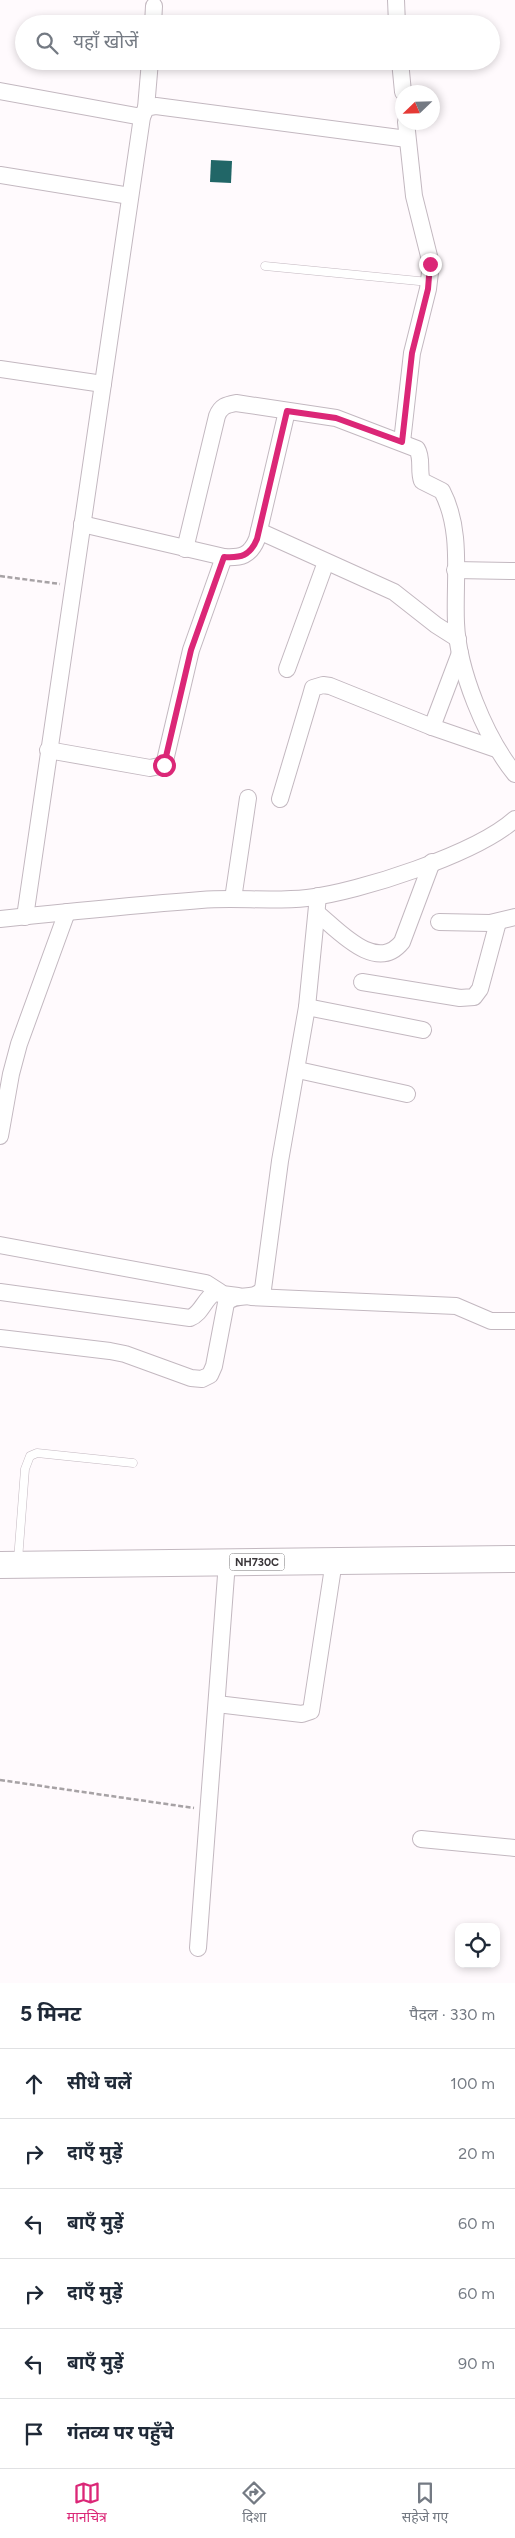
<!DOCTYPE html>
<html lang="hi">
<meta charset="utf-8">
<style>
:root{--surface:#fff;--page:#f2f2f3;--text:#1f2937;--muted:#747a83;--line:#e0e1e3;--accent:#db2777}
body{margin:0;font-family:Figtree,"Noto Sans Devanagari",sans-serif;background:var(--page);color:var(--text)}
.controls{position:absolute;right:15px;bottom:15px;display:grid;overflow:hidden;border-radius:10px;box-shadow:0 2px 8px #0003}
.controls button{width:45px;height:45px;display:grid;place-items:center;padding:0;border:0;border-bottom:1px solid var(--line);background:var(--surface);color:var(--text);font:25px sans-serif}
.compass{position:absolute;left:395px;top:85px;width:45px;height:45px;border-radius:50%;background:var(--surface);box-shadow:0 2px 8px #0003;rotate:247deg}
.stop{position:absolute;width:15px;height:15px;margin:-11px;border:4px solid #db2777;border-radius:50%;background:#fff}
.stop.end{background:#db2777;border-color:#fff;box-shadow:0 1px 5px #0008}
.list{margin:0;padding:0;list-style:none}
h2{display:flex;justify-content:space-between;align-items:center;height:65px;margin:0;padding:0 20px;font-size:21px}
h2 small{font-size:16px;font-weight:400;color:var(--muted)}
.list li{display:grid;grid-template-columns:32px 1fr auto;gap:15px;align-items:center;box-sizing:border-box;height:70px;padding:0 20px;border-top:1px solid var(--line)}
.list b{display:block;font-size:19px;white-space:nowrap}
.list em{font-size:16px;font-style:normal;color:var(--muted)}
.icon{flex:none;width:28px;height:28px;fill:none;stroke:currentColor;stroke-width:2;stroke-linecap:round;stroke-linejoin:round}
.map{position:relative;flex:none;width:515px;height:1983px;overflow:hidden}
.search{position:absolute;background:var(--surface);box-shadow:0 2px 8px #0003;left:15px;right:15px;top:15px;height:55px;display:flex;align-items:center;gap:12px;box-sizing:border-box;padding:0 18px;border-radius:28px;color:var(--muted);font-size:19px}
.sheet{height:485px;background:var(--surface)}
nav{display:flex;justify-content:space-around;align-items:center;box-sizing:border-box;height:70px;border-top:1px solid var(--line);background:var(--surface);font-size:14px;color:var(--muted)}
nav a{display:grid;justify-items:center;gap:2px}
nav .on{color:var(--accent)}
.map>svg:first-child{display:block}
.building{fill:#216667}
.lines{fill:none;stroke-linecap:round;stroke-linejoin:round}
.service-casing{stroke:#c3b8c0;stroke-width:9}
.minor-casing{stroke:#c3b8c0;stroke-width:18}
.trunk-casing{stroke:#c3b8c0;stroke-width:28}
.path{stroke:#a7a2a5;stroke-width:2.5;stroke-dasharray:5 2.5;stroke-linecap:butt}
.service{stroke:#fff;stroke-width:8}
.minor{stroke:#fff;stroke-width:16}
.trunk{stroke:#fff;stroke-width:26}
.route{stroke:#db2777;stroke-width:6}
.labels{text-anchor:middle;stroke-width:5;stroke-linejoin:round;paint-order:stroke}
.shield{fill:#fff;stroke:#747274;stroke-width:1}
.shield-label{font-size:11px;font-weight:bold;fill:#393538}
</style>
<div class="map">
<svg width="515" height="1983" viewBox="0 0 515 1983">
<rect width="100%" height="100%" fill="#fffafd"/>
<path class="building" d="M211 160 232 161 231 183 210 182Z"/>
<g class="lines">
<defs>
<g id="service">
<path d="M265 266 429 282"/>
<path d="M18 1560 25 1469 30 1456 37 1453 133 1463"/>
</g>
<g id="minor">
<path d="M396 0 397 24"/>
<path d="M153 24 154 6"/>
<path d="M400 61 403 92"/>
<path d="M0 91 142 117"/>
<path d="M146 108 150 61"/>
<path d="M0 175 130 196"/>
<path d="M0 369 103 384"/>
<path d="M402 442 412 353 428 289 431 264 414 196 406 122"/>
<path d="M82 524 224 557C241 558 250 556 257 539L287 411"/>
<path d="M259 531 394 592 436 625 458 639"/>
<path d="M185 549 217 416C221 406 226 405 236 403L336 418 417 449C423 459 418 470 422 481L442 491C463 531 454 579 456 623 458 670 485 737 515 774"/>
<path d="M455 570 515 571"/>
<path d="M287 669 326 562"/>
<path d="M432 727 460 653"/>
<path d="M48 750 150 768 164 765 191 650 224 557"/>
<path d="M280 799 311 695 313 688 323 685 330 686 432 727 496 749"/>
<path d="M233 899 248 798"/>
<path d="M317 913C338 930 376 974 402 942L432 862"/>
<path d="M25 917 142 117 146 108 156 106 407 139"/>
<path d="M0 919C67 912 134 905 201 900 236 897 272 902 307 898 359 892 476 854 515 819"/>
<path d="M439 922 490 923 515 917"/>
<path d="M362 982 460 998 474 997 480 989 498 922"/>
<path d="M307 1007 423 1030"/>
<path d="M298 1070 407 1094"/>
<path d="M0 1136 11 1074 19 1044 67 912"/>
<path d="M0 1245 206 1283 220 1292"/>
<path d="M0 1292 190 1318C201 1314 204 1300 214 1293L238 1296"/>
<path d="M251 1297 456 1306 491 1321H515"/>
<path d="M0 1338 110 1351 125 1354 191 1378 202 1379 210 1375 214 1366 226 1303C237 1291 253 1302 263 1289L280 1161 307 1007 318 896"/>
<path d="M217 1704 302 1714 311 1711 334 1561"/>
<path d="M421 1839 515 1848"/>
<path d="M198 1948 227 1562"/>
</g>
<path id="trunk" d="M0 1565 515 1559"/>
</defs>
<use href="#service" class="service-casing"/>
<use href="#minor" class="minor-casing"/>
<use href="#trunk" class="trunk-casing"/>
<g class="path">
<path d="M0 576 60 584"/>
<path d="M0 1780 194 1808"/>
</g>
<use href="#service" class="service"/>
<use href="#minor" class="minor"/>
<use href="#trunk" class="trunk"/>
</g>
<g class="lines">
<path class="route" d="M164 765 191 650 224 557C241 558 250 556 257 539L287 411 336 418 402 442 412 353 428 289 430 264"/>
</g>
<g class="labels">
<rect class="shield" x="229.5" y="1553.5" width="55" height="17" rx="4"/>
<g class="shield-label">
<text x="257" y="1566">NH730C</text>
</g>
</g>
</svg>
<div class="controls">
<button><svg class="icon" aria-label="locate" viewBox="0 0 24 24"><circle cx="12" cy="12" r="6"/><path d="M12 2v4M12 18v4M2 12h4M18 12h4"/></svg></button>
</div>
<svg class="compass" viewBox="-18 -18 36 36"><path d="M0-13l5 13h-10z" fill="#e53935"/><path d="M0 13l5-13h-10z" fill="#747a83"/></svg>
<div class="stop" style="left:164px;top:765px"></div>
<div class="stop end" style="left:430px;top:264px"></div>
<div class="search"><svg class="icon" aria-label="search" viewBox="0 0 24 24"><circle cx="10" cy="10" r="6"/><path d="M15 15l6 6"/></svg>यहाँ खोजें</div>
</div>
<section class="sheet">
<h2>5 मिनट<small>पैदल · 330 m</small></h2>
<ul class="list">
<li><svg class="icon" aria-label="ahead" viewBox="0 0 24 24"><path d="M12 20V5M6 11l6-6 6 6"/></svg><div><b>सीधे चलें</b></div><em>100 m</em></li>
<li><svg class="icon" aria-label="right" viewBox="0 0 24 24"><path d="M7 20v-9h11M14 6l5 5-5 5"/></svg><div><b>दाएँ मुड़ें</b></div><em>20 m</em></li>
<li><svg class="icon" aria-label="left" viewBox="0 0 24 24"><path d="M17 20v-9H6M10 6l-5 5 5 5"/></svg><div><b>बाएँ मुड़ें</b></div><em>60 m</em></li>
<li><svg class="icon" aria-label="right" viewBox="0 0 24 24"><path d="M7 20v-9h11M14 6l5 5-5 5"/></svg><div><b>दाएँ मुड़ें</b></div><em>60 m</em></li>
<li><svg class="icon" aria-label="left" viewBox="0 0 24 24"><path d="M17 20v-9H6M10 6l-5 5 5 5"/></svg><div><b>बाएँ मुड़ें</b></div><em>90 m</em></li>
<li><svg class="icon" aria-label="arrive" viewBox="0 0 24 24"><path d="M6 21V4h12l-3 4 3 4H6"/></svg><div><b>गंतव्य पर पहुँचे</b></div></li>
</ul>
</section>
<nav>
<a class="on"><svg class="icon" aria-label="map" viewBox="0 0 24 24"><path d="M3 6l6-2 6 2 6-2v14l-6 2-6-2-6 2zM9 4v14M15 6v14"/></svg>मानचित्र</a>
<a><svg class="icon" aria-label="directions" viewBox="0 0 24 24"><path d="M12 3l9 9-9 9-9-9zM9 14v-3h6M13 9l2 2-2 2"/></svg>दिशा</a>
<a><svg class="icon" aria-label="saved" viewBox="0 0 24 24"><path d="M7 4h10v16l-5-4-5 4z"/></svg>सहेजे गए</a>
</nav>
